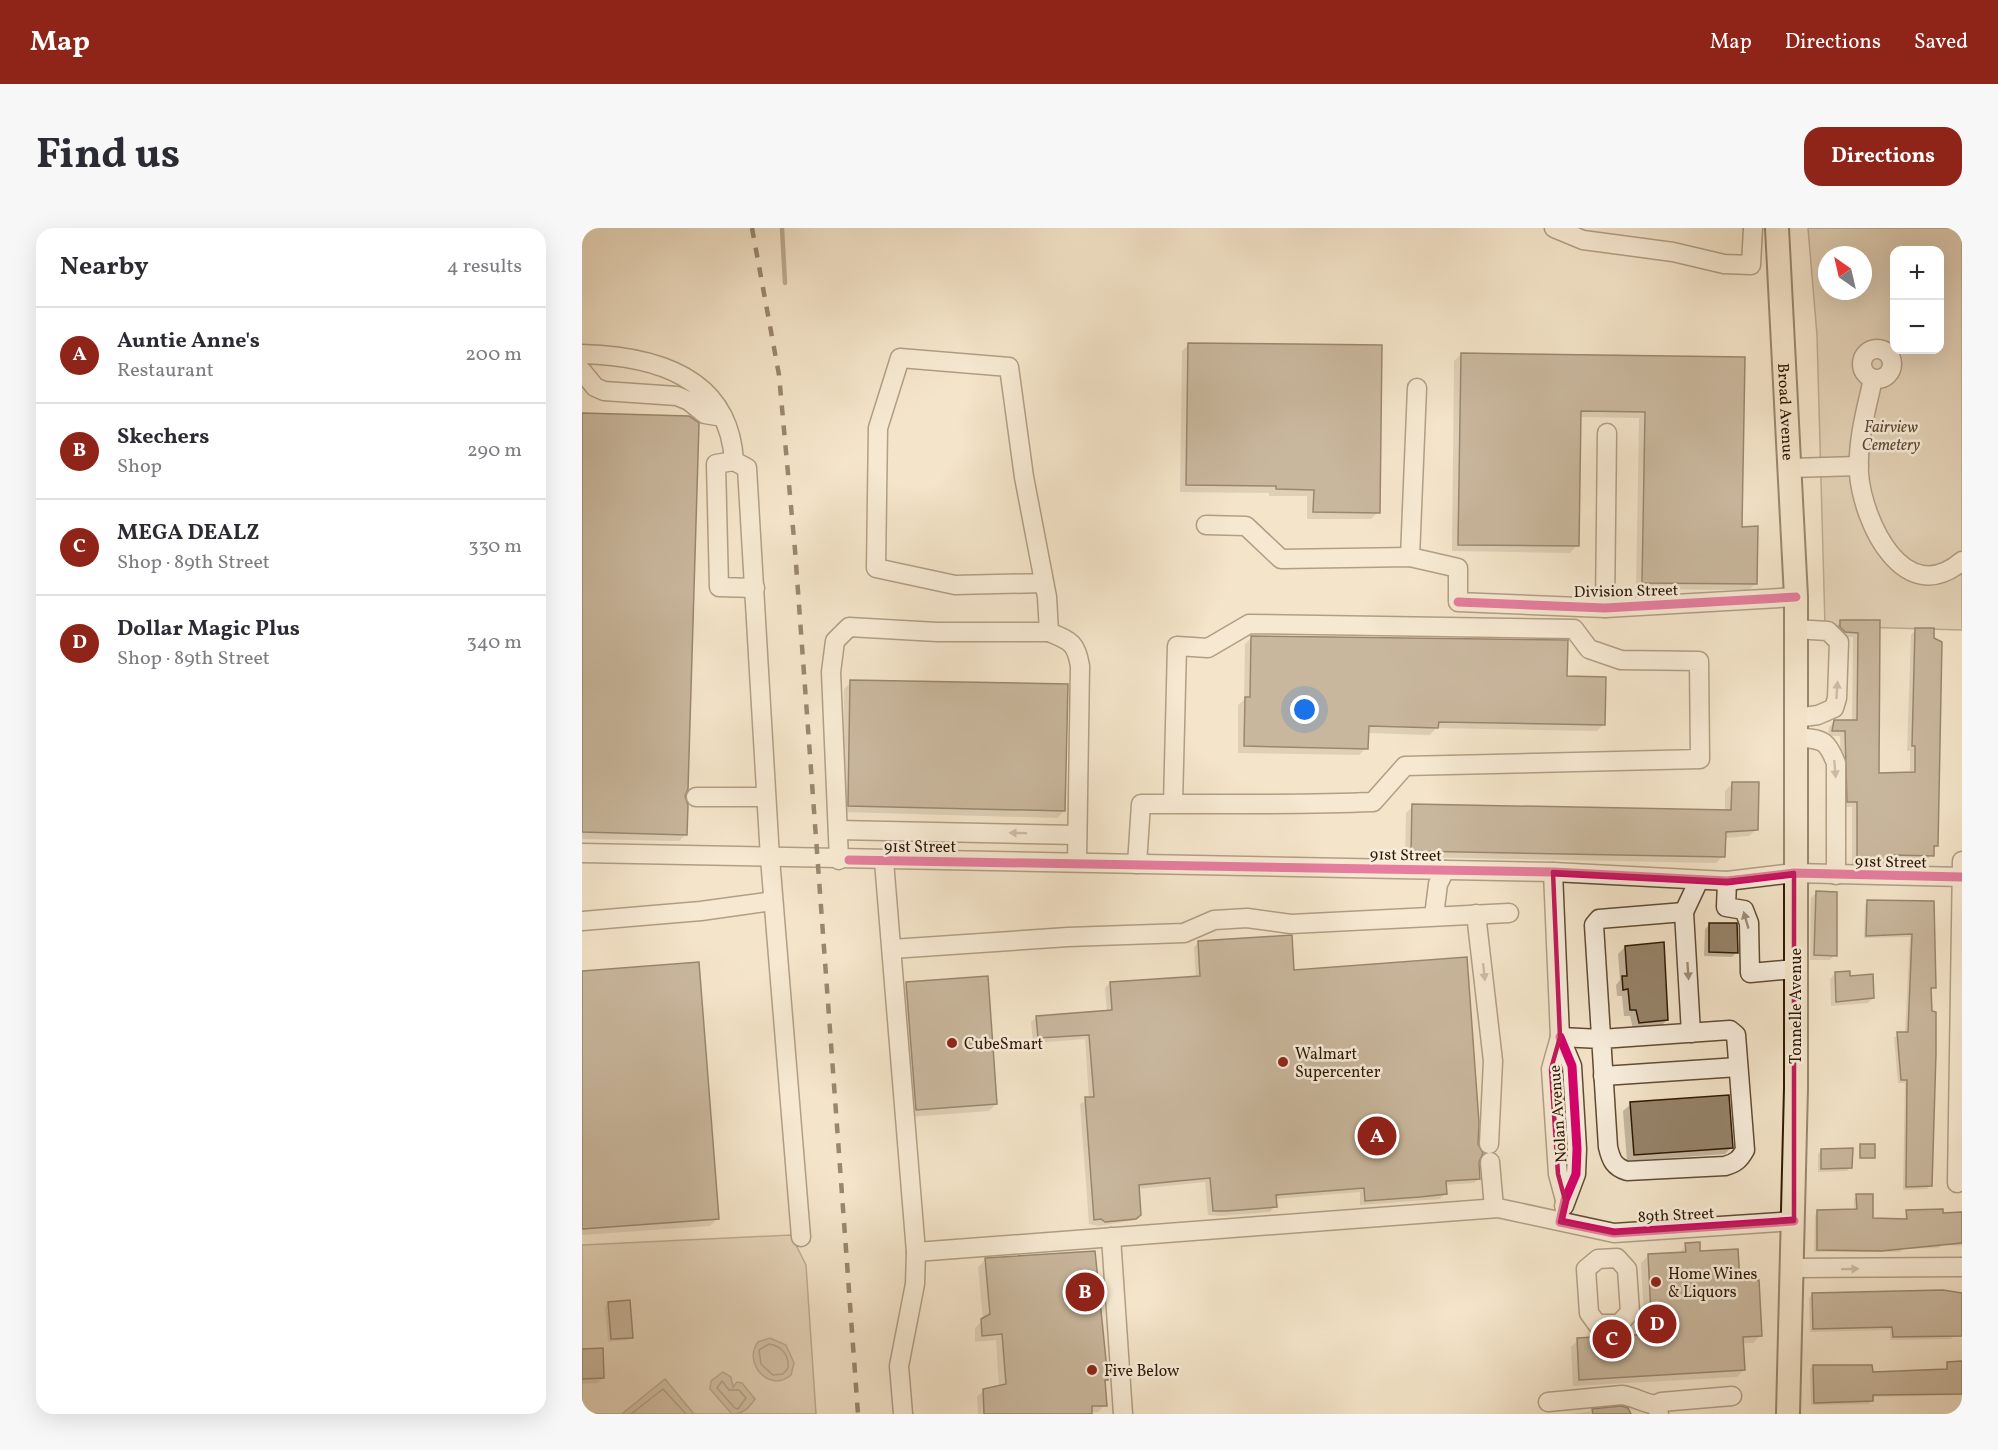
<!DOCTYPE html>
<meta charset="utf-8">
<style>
:root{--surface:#fff;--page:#f7f7f7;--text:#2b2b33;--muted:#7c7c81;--line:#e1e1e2;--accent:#8f2418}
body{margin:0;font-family:Vollkorn,serif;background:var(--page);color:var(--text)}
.controls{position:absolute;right:18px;top:18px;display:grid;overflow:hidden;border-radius:12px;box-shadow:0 6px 24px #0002}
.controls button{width:54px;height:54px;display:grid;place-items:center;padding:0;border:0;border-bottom:2px solid var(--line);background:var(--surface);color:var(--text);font:30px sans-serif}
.compass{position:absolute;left:1236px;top:18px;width:54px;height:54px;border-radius:50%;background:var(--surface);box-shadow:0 6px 24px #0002;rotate:326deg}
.you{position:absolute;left:723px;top:482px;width:21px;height:21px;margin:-15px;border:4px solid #fff;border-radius:50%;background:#1a73e8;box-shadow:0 0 0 9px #1a73e833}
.badge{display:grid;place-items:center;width:39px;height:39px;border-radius:50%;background:var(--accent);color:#fff;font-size:20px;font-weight:700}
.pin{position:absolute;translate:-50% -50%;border:3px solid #fff;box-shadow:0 2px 6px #0006}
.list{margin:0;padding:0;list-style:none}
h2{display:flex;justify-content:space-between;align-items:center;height:78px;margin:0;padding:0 24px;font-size:26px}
h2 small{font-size:20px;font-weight:400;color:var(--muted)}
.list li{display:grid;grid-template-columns:39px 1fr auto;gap:18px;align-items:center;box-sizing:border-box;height:96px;padding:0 24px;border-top:2px solid var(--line)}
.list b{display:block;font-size:22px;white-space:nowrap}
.list p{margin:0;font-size:20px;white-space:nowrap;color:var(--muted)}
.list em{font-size:20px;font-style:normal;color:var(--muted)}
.map{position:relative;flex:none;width:1380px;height:1186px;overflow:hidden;border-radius:18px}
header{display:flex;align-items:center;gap:36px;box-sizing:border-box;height:84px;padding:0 30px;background:var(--accent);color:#fff}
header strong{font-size:28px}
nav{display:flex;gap:33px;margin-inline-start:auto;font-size:21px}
.intro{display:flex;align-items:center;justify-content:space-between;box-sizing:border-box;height:144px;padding:0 36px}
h1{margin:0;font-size:42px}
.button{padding:15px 27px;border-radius:18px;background:var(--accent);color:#fff;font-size:21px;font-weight:700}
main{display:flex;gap:36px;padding:0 36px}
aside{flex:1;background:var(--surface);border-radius:18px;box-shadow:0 6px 24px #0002}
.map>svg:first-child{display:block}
.green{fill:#d2c1a7;stroke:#806c54;stroke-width:1.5;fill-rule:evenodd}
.water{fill:#b19f85;stroke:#7d6950;stroke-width:1.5}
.shadow{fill:#0003}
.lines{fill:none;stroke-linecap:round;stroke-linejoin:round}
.shore{stroke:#705c42;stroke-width:1.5}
.stream{stroke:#7d6950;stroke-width:4.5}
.building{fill:#958269;stroke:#2e1800;stroke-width:1.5}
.minor-casing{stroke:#604b32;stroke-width:21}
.major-casing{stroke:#2e1800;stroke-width:26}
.minor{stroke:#f8eddc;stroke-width:18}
.major{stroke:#f4e4c9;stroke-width:22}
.rail{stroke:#2e1800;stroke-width:4.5;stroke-dasharray:10 10;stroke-linecap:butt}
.cycleway-casing{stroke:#f8eddc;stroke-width:13}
.cycleway{stroke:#d6006c;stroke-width:9}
.oneway{fill:#9d8d79}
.marked{fill:none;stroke:#c2185b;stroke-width:4.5;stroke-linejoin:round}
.poi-dot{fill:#8f2418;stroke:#f8eddc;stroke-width:2}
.labels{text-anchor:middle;stroke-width:5;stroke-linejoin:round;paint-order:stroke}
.street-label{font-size:16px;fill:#2e1800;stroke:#f8eddc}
.park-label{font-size:16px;font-style:italic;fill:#5f4b32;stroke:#f8eddc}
.poi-label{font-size:16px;fill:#2e1800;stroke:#f8eddc;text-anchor:start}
</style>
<header>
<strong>Map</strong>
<nav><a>Map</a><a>Directions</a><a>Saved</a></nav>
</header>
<div class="intro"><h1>Find us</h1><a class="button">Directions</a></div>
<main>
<aside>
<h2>Nearby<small>4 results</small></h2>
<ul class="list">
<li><span class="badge">A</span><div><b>Auntie Anne's</b><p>Restaurant</p></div><em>200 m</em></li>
<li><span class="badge">B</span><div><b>Skechers</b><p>Shop</p></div><em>290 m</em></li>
<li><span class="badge">C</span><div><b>MEGA DEALZ</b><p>Shop · 89th Street</p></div><em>330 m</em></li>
<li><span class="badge">D</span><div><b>Dollar Magic Plus</b><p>Shop · 89th Street</p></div><em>340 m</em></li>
</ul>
</aside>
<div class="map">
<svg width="1380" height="1186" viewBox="0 0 1380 1186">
<rect width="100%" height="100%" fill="#f4e4c9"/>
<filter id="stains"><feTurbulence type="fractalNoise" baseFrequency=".00333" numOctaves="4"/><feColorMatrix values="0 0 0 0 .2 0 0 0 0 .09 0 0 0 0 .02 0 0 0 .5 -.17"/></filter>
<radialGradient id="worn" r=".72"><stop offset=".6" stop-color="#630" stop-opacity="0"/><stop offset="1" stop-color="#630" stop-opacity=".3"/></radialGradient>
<g class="green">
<path d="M1226 0H1380V402L1243 398 1235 107ZM1312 22H1358V122H1312ZM1245 27H1281V63H1245Z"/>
<path d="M209 1007 224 1037 234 1186H0V1017Z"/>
</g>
<g class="water">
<path d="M188 1110 204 1117 212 1135 209 1147C188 1166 160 1135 176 1114Z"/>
<path d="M141 1144 149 1149 151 1159 155 1154 160 1155 173 1171C167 1180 161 1186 150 1186L128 1161 129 1153Z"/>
<path d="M83 1151 112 1186H42L41 1185Z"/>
</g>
<g class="shadow">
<path d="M607 116 796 284 789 291H725V268H687V265L598 264 600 123Z"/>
<path d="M879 126 1162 130 1159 300 1174 355 1167 362 1054 361 1057 190 997 189 995 317 988 325 870 323 872 133Z"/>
<path d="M0 187 101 568 104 606 97 613 0 611Z"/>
<path d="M1259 393 1296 394V546H1328V523H1325L1329 407 1334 401 1355 617 1345 633 1309 632 1305 636H1270V579H1260L1258 508H1246L1247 499 1253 494H1270L1271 409H1258L1254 399Z"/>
<path d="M670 409 984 450 1022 496 1015 503 854 500 848 507 785 505 784 520 777 527 656 525V477L662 472 663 416Z"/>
<path d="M269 454 482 583 475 590 260 584 262 461Z"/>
<path d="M1150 556 1175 601 1167 608 1142 610 1141 628 1134 635 823 629 824 585 831 578 1143 583V563Z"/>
<path d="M1234 665 1253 727 1248 732H1228L1229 670Z"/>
<path d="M1286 674H1351L1352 759 1342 761 1350 762 1348 763V958L1345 961 1321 962 1323 855H1316L1312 809 1323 806 1328 709 1282 710 1283 677Z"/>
<path d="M1128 696 1155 724 1150 729 1122 728 1123 701Z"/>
<path d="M617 714 711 744 895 934 897 950 892 955 863 957V965L858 971 778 977V964L693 971V978L688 984 639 988 626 987 623 954 556 961 558 987 553 992 517 998 507 996 498 876 507 871 503 811 451 815 449 794 455 789 525 784 523 760 528 755 614 750 612 719Z"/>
<path d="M1043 719 1085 792 1078 799 1051 801 1048 788H1042L1040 768H1035L1034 757 1038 752 1036 726Z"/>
<path d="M0 744 135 991 128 998 0 1007Z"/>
<path d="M1253 746 1267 749 1291 770 1286 775 1249 778 1248 751Z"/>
<path d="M324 756 414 876 407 883 327 889 317 763Z"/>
<path d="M1049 876 1150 919 1143 926 1045 933 1041 883Z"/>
<path d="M1239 923 1268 940 1265 943 1236 944V926Z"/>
<path d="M1275 968 1290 992H1322L1325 983 1380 985V1018L1360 1017 1357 1020 1321 1021 1318 1024H1232L1233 987 1236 983H1272V971Z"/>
<path d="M1104 1017 1157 1055 1178 1108 1171 1115H1160L1162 1142 1155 1149 991 1158 989 1119 996 1112 1063 1108 1059 1035 1066 1028 1097 1026Z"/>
<path d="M403 1032 524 1151 521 1154 523 1177 516 1184 396 1186 395 1169 402 1162 417 1159 414 1112 393 1114V1100L401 1092 396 1039Z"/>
<path d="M1380 1064V1089L1369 1111 1308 1112V1102L1228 1104 1227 1070 1231 1066Z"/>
<path d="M27 1075 49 1109 46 1112 26 1114 23 1078Z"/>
<path d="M0 1122 21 1150 16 1155 0 1156Z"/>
<path d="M1366 1135H1380V1167L1290 1169 1287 1176 1229 1177 1228 1141 1231 1138 1289 1146 1363 1143Z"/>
<path d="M1039 1180 1047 1182V1186H988Z"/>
</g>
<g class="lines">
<g class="shore">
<path d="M187 1116C200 1118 207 1127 206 1140L201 1146 191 1147 179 1136 177 1122Z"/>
<path d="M140 1153 147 1162H157L164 1170 156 1181 153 1180 135 1160Z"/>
<path d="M49 1186 81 1161 104 1186"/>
</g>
<path class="stream" d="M200 0 203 55"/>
</g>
<g class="building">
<path d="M606 115 800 117 798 285 731 284 732 262 694 261V258L604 257Z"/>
<path d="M879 125 1163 129 1160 299 1176 298 1175 356 1060 355 1063 184 999 183 997 318 876 317Z"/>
<path d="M0 185 107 188 117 195 106 561 103 568 106 577 105 607 0 604Z"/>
<path d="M1258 392H1298L1297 545 1333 544V518H1330L1333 400H1352V410L1360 414 1356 618H1352V628L1312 627V631H1275V574H1265L1263 503H1250L1252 492H1275L1276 405 1263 404 1258 399Z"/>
<path d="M669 408 986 412 985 448 1024 449 1023 497 857 494 856 500 787 498 786 521 662 518 663 469H668Z"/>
<path d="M268 452 486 456 483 583 266 578Z"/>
<path d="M1150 554H1177L1176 602 1144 604 1143 629 829 623 830 576 1149 582Z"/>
<path d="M1234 663 1255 664V728L1232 727Z"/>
<path d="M1285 672 1352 673 1354 760H1349L1350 783 1354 784V825L1350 958 1324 959 1325 852H1319L1315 804H1326L1330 706 1284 708Z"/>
<path d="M1127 695H1155L1156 725 1127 724Z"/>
<path d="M710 707 712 742 885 729 897 895 896 916 901 925 897 934 898 951 864 953 865 966 838 969 783 973 782 960 694 967 695 979 645 983H631L628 950 596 953 557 957 559 987 554 991 523 994 519 991 512 992 503 869H512L507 807 456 810 454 788 530 782 528 754 618 748 616 713Z"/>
<path d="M1082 714 1086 792 1057 795 1054 782H1048L1046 761 1041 762 1040 748H1045L1043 718Z"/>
<path d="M117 734 137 991 0 1001V743Z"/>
<path d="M1268 743V748L1291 746 1292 770 1254 774 1253 744Z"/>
<path d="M406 748 415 876 334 882 324 754Z"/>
<path d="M1147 867 1151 920 1052 927 1048 874Z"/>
<rect x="1278" y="916" width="15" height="14"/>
<path d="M1271 920 1270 940 1239 941V921Z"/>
<path d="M1274 966H1291V990L1325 991 1324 982 1361 981V985L1380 984V1015L1299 1023 1235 1022V982L1275 981Z"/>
<path d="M1118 1014V1023L1156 1021 1158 1053 1177 1052 1180 1108 1161 1109 1163 1142 997 1152 995 1110 1070 1106 1066 1026 1104 1024 1103 1015Z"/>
<path d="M513 1023 526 1152H523L525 1178H510V1186H402L401 1161 424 1156 420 1106 400 1108 399 1091 408 1086 403 1030Z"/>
<path d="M1361 1062 1380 1065V1108L1311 1109 1310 1099 1231 1101 1230 1065Z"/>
<path d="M48 1072 51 1110 29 1111 26 1074Z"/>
<path d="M21 1120 22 1150 0 1151V1121Z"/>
<path d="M1380 1133V1166L1291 1167V1173L1232 1175 1231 1137H1290L1291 1144 1365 1141V1134Z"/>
<path d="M1039 1178 1046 1180 1049 1186H1011L1010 1181Z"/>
</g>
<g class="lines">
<defs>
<g id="minor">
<path d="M972 0 1001 12 1091 24 1142 36 1169 37 1171 0"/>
<circle cx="1295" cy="136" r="15"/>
<path d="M0 126C72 128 147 148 152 233L165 240 188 630 219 1009"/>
<path d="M0 143 13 159 22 163 95 168 107 173 123 186 141 189"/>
<path d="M1291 151C1284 182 1275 213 1277 246 1281 294 1322 382 1380 333"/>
<path d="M152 233 134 236 137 359 173 360"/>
<path d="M1208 240 1277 238"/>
<path d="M624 297 664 298 699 331 828 329 876 340V374L1023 380 1214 369"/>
<path d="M828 329 835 160"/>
<path d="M1023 380 1025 205"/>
<path d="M1212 401 1246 403 1257 414 1255 470 1252 480 1236 487 1214 490"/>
<path d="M467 404C488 413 494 414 498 438L495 634"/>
<path d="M1215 509C1240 512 1244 510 1254 535V647"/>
<path d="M114 569H184"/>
<path d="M256 602 495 607"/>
<path d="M0 625 971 644 1145 653 1212 645 1380 649"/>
<path d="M257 632 249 444 253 413 267 399 355 404H467L465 369 442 249 427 139 318 130 296 200 294 340 373 357 462 355"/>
<path d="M302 633 334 1024 333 1056 317 1138 321 1186"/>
<path d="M555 636 559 576C636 576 713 577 791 574L823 538 1118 531 1117 433 1039 432 1007 421 992 401 667 396 626 420 595 418 591 576"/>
<path d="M971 644 978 809 969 841 976 946 983 972"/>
<path d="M1145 653 1144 679 1162 682 1167 695 1168 745 1213 741"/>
<path d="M894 686 911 833 907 916"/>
<path d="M852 688 856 656 863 642"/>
<path d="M0 693 119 683 191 673"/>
<path d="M310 721 486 709 602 705 632 692 665 690 709 696 927 685"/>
<path d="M1109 805 1102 684 1117 652"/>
<path d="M978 809 1019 811 1148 802 1154 807 1163 922C1158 931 1154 935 1143 938L1045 943C1032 939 1029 932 1026 919L1012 697 1017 691 1102 684"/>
<path d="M978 809 990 838 995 921 994 946 982 978"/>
<path d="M1021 848 1156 839"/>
<path d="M908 934 912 980"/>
<path d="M1375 955 1380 633"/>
<path d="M529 1009 541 1186"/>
<path d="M334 1024 916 980 1032 1005 1212 993"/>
<path d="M1035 1030 1045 1041 1048 1084 1037 1096H1015L1007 1085 1004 1041 1016 1031Z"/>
<path d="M1209 1040 1380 1039"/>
<path d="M966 1174 1040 1167C1053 1169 1061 1175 1074 1177L1077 1186"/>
<path d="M1074 1177 1079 1174 1150 1168"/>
</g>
<g id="major">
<path id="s1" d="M1195 0 1214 369V860L1206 1186"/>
</g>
</defs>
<use href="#minor" class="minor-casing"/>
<use href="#major" class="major-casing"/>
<use href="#minor" class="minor"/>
<use href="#major" class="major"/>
<path class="rail" d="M170 0 197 147 213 322 276 1186"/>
<defs>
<g id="cycleway">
<path d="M876 374 1023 380 1214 369"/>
<path d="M267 632 971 644 1145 653 1212 645 1380 649"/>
<path d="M978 809 990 838 995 921 994 946 983 972 978 994 1032 1005 1212 993"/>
</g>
</defs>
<use href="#cycleway" class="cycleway-casing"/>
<use href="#cycleway" class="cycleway"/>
</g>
<defs><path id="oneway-solid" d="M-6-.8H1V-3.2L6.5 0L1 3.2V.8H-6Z" transform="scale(1.5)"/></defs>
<g class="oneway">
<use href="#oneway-solid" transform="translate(1255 462) rotate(-86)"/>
<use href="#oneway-solid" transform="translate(1253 541) rotate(85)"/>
<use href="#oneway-solid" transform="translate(436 605) rotate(-179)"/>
<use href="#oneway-solid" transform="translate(1164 692) rotate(-106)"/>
<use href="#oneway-solid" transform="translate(1106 743) rotate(86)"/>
<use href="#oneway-solid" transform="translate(902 744) rotate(84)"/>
<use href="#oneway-solid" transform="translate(1268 1041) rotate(-1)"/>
</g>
<path d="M0 0H1380V1186H0ZM971 644 1145 653 1212 645V993L1032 1005 978 994 983 972 976 946 969 841 978 809Z" fill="#f4e4c9" fill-opacity=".55" fill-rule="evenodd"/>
<path class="marked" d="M971 644 1145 653 1212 645V993L1032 1005 978 994 983 972 976 946 969 841 978 809Z"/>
<g class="poi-dot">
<circle cx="370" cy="815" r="6"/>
<circle cx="701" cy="834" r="6"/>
<circle cx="1074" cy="1054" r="6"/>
<circle cx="510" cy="1142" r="6"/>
</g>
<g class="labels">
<g class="street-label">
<text dy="6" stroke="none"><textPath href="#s1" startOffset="184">Broad Avenue</textPath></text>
<text transform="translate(1044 362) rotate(-1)" y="6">Division Street</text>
<text x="338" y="624">91st Street</text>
<text transform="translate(824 626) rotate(1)" y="6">91st Street</text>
<text transform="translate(1309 633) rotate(1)" y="6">91st Street</text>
<text transform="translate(1213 778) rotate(-90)" y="6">Tonnelle Avenue</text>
<text transform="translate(975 886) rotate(-94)" y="6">Nolan Avenue</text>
<text transform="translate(1094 986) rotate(-3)" y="6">89th Street</text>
</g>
<g class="park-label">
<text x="1309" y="204">Fairview<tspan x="1309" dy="18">Cemetery</tspan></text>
</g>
<g class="poi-label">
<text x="382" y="821">CubeSmart</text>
<text x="713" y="831">Walmart<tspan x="713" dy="18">Supercenter</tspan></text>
<text x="1086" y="1051">Home Wines<tspan x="1086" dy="18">&amp; Liquors</tspan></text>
<text x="522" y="1148">Five Below</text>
</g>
</g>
<rect width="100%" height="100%" filter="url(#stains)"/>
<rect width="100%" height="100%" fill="url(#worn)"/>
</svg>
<div class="controls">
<button>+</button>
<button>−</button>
</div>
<svg class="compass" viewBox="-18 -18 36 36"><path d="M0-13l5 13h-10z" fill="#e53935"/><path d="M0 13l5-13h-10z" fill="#7c7c81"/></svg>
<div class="you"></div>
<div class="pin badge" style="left:795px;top:908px">A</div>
<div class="pin badge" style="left:503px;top:1064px">B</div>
<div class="pin badge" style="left:1030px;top:1111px">C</div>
<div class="pin badge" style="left:1075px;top:1096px">D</div>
</div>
</main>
